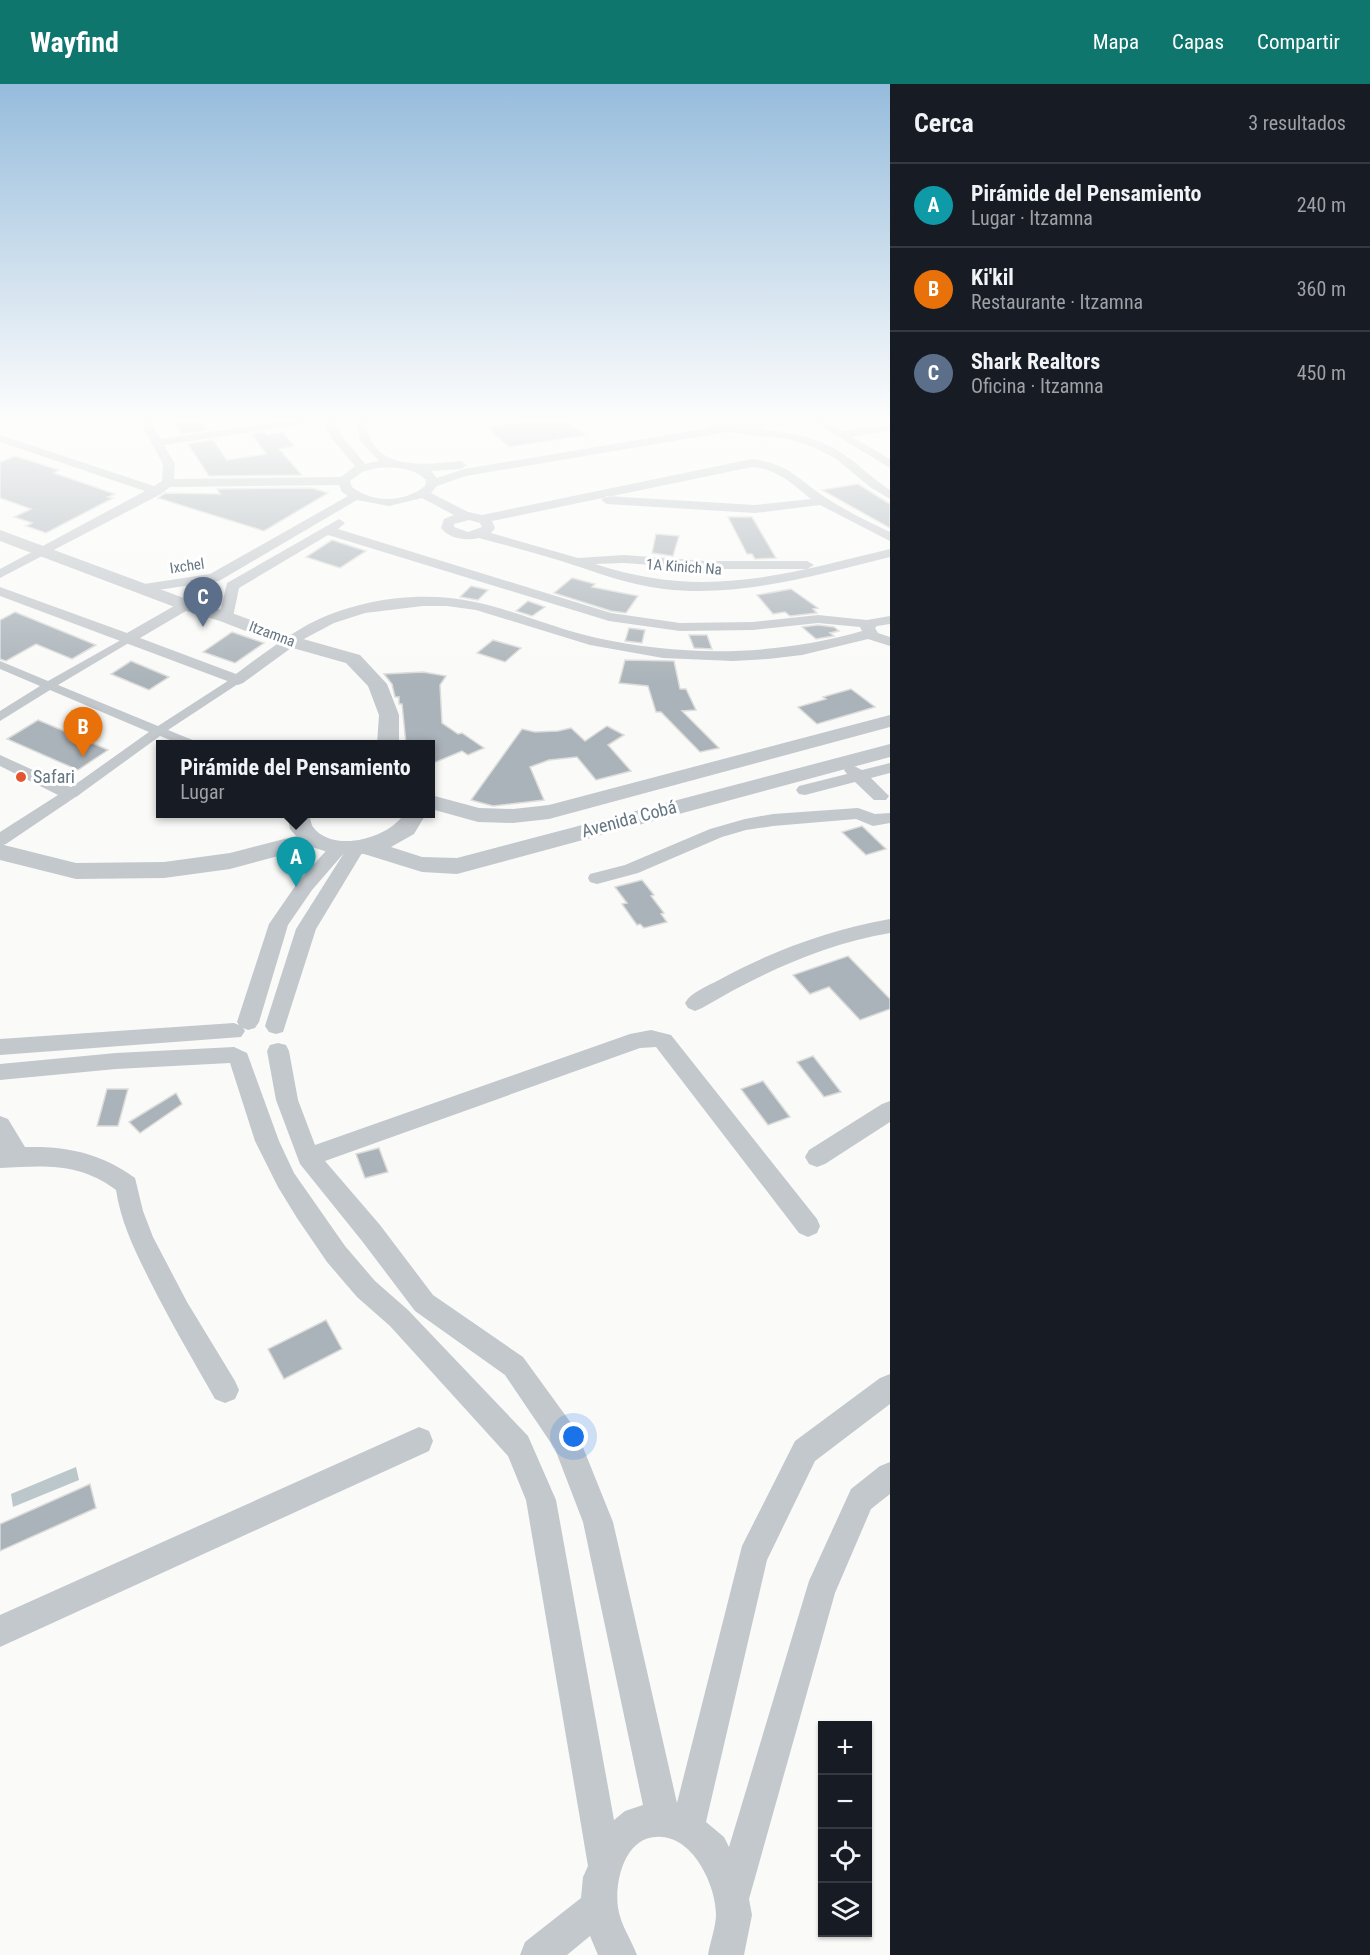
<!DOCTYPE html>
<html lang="es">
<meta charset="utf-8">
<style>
:root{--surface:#171b24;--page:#20242c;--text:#f1f3f6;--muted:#9ea1a6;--line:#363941;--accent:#0f766e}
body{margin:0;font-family:"Roboto Condensed",sans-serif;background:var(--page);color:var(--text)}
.controls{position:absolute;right:18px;bottom:18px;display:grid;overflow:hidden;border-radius:0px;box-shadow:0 2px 4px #0004}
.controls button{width:54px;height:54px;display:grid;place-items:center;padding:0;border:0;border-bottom:2px solid var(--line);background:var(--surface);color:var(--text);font:30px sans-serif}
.you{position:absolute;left:574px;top:1353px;width:21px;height:21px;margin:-15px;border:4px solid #fff;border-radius:50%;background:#1a73e8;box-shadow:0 0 0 9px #1a73e833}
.badge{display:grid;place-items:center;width:39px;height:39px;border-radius:50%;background:var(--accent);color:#fff;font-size:20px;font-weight:700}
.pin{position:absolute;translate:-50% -50px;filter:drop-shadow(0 2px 3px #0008)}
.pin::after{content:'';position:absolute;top:32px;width:21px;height:18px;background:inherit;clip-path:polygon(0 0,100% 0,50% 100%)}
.popup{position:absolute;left:156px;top:656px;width:279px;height:78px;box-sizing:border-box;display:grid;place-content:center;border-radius:0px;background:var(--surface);filter:drop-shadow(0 2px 4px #0005);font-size:20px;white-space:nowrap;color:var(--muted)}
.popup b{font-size:22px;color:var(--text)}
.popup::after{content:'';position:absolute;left:50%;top:100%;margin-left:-12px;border:12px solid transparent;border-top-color:var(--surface)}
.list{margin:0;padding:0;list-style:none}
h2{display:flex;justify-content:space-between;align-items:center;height:78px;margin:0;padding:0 24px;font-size:26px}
h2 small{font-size:20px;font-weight:400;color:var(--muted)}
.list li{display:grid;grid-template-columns:39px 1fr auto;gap:18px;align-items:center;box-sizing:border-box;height:84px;padding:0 24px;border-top:2px solid var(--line)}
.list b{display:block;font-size:22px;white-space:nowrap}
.list p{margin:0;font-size:20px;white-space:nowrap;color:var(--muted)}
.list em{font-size:20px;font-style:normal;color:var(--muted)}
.icon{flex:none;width:33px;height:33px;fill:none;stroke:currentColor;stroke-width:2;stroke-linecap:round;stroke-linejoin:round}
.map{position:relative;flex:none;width:890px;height:1871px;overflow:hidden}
header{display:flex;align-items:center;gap:36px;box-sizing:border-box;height:84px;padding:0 30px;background:var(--accent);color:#fff}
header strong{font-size:28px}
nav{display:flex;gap:33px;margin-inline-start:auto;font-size:21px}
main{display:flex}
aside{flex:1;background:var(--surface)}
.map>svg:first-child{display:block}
.green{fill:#dadfd7}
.water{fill:#bbc7cb}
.building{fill:#aab3b9;stroke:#dcdcda;stroke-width:1.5}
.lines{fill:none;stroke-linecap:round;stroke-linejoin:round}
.pedestrian{fill:#c3c8cc;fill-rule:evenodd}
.minor{fill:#c3c8cc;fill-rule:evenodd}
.tertiary{fill:#c3c8cc;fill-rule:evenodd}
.poi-dot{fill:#e4572e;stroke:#fff;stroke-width:2}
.labels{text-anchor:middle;stroke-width:6;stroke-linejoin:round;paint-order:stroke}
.far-street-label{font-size:15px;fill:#657683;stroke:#fff}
.poi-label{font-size:18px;fill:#657683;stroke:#fff;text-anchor:start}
.street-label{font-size:18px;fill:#657683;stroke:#fff}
</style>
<header>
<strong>Wayfind</strong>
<nav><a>Mapa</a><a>Capas</a><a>Compartir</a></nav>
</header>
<main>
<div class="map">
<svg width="890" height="1871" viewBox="0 0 890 1871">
<rect width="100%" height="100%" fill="#fafaf8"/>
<path class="green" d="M696 337H788L787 340C753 347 730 345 696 337Z"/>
<path class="water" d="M76 1383 79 1396 13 1423 11 1410Z"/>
<g class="building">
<path d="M174 337H200L207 346 182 350Z"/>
<path d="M530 337H567L586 351 509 363 487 343Z"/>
<path d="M265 348 267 351 283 348 294 362 279 365 302 391 209 392 188 360 213 356 227 376 266 370 252 350Z"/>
<path d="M15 372 59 386 54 389 115 410 108 413 113 414 46 449 26 442 32 439 14 433 31 425 0 414V378Z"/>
<path d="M858 400 890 420V444L822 406Z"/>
<path d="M312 404 328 409 264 447 158 414 165 409 220 410 217 405Z"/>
<path d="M728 433H752L776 474 755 475 752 470H747Z"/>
<path d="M656 450 679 452 673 472 652 469Z"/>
<path d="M332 456 366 467 340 484 306 473Z"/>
<path d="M572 494 595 500 592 503 638 512 626 529 611 527 554 509Z"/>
<path d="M471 502 488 506 478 516 460 513Z"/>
<path d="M791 505 818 524 813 525 817 529 790 532 785 528 773 530 757 511Z"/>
<path d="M528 517 545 523 532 532 516 527Z"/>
<path d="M15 528 96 561 72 575 36 560 6 577 0 575V536Z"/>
<path d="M818 541 834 543 839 547 830 549 834 552 816 555 802 543Z"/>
<path d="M629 544 645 546 642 559 625 557Z"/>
<path d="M232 548 264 559 235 579 203 568Z"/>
<path d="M689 551H707L712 565 694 564Z"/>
<path d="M493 556 521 564 505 578 477 569Z"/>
<path d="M625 576 674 577 680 605H686L696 626 682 627 719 664 700 668 661 628H656L648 602 619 599Z"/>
<path d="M131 577 169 593 149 606 111 590Z"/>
<path d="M423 588 446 592 440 601 442 639 458 650 462 649 484 664 468 671 462 667 431 680V660H406L402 620H399V613H395L392 600 384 590Z"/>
<path d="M851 605 875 623 817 640 798 623 826 615 823 613Z"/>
<path d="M38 636 88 657 108 666 78 686 7 655Z"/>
<path d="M607 642 624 651 608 661 631 687 596 696 577 673 549 676 530 683 544 716 493 722 471 716 522 645 535 648 558 647 571 644 585 657Z"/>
<path d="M862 742 886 765 866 771 842 748Z"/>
<path d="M642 796 654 811 651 812 664 829 661 830 667 838 644 844 640 840 637 841 622 820 627 819 615 803Z"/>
<path d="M848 872 890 915V925L860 936 829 903 810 910 793 891Z"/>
<path d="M813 972 841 1008 824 1013 797 978Z"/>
<path d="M763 997 790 1033 768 1041 741 1005Z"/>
<path d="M107 1005H128L118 1042H97Z"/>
<path d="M176 1009 182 1020 140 1049 129 1038Z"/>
<path d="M379 1064 388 1088 365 1094 356 1070Z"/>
<path d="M326 1236 342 1265 284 1295 268 1265Z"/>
<path d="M90 1400 96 1424 0 1467V1440Z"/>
</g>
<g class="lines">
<path class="pedestrian" d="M128 552 134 555 132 557 58 601 158 642 234 593 238 592 244 596 168 646 195 657 196 660H180L160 652 76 713H66L64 710 66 707 149 648 50 606 0 637V627L40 602 0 585V577L48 597Z"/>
<g class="minor">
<path d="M140 337H150L161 355 282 337H307L302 340 164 361 175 380 174 395 341 393 355 382 333 356 322 337H332L342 352 365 380 379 377 360 357 356 337H366C370 388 424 381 461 377L467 381 461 385 431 387 437 394 464 385 709 344 710 341 714 340C755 346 800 344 837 366 856 377 871 394 890 406V415L870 403 835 374 813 363 788 355 727 348 466 392 437 402 431 409 468 428 482 431 752 375C791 380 798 396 828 415 848 428 869 438 890 448V457L820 421 755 429 607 420 601 416 607 412 755 421 811 415C791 399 778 385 752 383L492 437 495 444 491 449 578 474 624 471 707 477H807L814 481 807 485H707L624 479 595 480C705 516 782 491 890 465V473C816 491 741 514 664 505 628 501 593 487 558 476 532 468 505 461 479 454 465 457 450 455 441 444L444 435 454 431 422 414 389 422 357 416 219 497 144 508 139 507 137 504 144 500 210 490 348 412 342 408 339 401 170 403 161 410 0 494V485L145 407 0 358V351L154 402 162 397 163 380ZM377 384C395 383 413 383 426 396L425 402C404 419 373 419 352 403L350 397 362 388ZM469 436 480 439 482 443 468 448 454 443V440Z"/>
<path d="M813 337H825L843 347 890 340V346L852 353 890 375V384Z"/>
<path d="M339 435 345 439 338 445 611 529 680 539 753 538 818 531 867 536 890 532V540L877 542 875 544 878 549 890 553V562L868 555 802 571 768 575 733 577 663 574 590 561 476 526 447 522H423L365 529 334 539 302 556 243 599 238 601 0 512V503L127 549 181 518H191L193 521 191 524 140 554 236 590C259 573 282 555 307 541 356 515 421 506 475 518 517 527 556 545 597 554 685 573 775 572 862 547L860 543 818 539 753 546 680 547 609 537 328 451 239 504 233 533 231 536H221L219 533 227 499Z"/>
<path d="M0 671 77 706 80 710 6 760 0 762V748L58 711 0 682Z"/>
<path d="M890 679V689L871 694 889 712 886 716H874L855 698 805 711 799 710 796 706 799 702 847 690 844 686 846 682 852 681 862 686Z"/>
<path d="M858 724 875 730 890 729V739L873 742 856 735 773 742 746 746 722 753 638 789 597 800 590 798 588 794 590 790 625 781 710 745 745 735 773 730Z"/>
<path d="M339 757 345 759 348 763 356 758 362 760 365 764 316 845 283 948 276 950 269 948 265 942 296 845 344 769 312 806 288 841 259 938 255 944 248 946 243 944 245 947 241 953 0 971V955L234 939 239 941 237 938 269 840 298 798 333 759Z"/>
<path d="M890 835V849C821 861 762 889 702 924L695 927 688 924 685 919C691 908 708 902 719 896 774 866 829 846 890 835Z"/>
<path d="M651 946 671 951 817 1135 820 1142 817 1149 808 1153 799 1149 656 963 640 964 325 1077 380 1141 433 1211 523 1273 576 1346 613 1438 677 1719 742 1462 795 1357 880 1294 890 1290V1320L815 1377 767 1476 706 1738 724 1753 729 1763 809 1497 851 1405 880 1382 890 1378V1410L871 1425 835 1509 749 1815 752 1831 744 1871H708C710 1858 716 1843 716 1830 716 1802 694 1755 662 1753 626 1749 614 1796 618 1824 621 1842 631 1855 637 1871H598L590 1852 567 1871H520L525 1858 581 1814 583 1793 588 1782 526 1416 508 1372 390 1242 357 1213 327 1178 297 1134 278 1103 255 1057 230 979 116 985 0 996V980L116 969 234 963 247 969 279 1057 294 1089 345 1162 375 1197 408 1226 528 1352 556 1416 614 1736 625 1727 643 1721 583 1438 555 1365 505 1291 415 1227 362 1157 300 1080 276 1016 267 967 270 961 278 959 286 961 289 967 298 1016 315 1061 630 950Z"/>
<path d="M890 1017V1038L825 1080 817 1083 809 1080 805 1073 809 1066 882 1020Z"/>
<path d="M0 1032 8 1035 25 1063C67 1062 101 1069 135 1094L143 1127 153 1153 187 1218 235 1297 239 1306 235 1315 225 1319 215 1315C193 1276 170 1237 150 1197 135 1167 121 1139 116 1106 78 1078 45 1082 0 1084Z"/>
<path d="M419 1343 429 1347 433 1357 429 1367 0 1563V1531Z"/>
</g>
<g class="tertiary">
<path d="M0 446 192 517 232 529 296 553 360 571 387 600 399 631V660H377L379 631 368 602 346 579 282 561 220 537 180 525 0 457Z"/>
<path d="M890 631V643L549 735 513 739 478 738 431 725V711L479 724 513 725 549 721Z"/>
<path d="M890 660V673L457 790 422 788 364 770 331 769 312 763 230 785 164 794 76 795 0 776V760L76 779 164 778 230 769 296 752 290 745 287 730H309C310 733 311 740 313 743 333 770 389 754 404 730H426L414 750 391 763 422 773 457 774Z"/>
</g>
</g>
<linearGradient id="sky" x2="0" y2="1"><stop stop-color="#96bcdc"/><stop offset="0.56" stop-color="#fdfdfc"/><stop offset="1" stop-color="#fdfdfc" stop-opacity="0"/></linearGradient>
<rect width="890" height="599" fill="url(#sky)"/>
<circle class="poi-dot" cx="21" cy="693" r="6"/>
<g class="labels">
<g class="far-street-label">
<text transform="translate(187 482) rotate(-8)" y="5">Ixchel</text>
<text transform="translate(684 483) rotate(4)" y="5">1A Kinich Na</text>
<text transform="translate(272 550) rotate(20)" y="5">Itzamna</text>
</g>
<g class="poi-label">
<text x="33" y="699">Safari</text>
</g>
<g class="street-label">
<text transform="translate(629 735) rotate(-15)" y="6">Avenida Cobá</text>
</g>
</g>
</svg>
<div class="controls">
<button>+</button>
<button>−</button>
<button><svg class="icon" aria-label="locate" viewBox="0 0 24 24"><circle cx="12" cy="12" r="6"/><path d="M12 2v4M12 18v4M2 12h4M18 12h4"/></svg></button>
<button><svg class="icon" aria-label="layers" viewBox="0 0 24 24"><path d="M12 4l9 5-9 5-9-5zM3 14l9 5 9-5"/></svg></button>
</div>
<div class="you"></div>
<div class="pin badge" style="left:296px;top:803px;background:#0f9aa8">A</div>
<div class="popup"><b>Pirámide del Pensamiento</b>Lugar</div>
<div class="pin badge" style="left:83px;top:673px;background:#e8710a">B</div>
<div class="pin badge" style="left:203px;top:543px;background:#5c6f8a">C</div>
</div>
<aside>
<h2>Cerca<small>3 resultados</small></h2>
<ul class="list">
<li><span class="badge" style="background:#0f9aa8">A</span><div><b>Pirámide del Pensamiento</b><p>Lugar · Itzamna</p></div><em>240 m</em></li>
<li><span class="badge" style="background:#e8710a">B</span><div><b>Ki'kil</b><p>Restaurante · Itzamna</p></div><em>360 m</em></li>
<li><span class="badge" style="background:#5c6f8a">C</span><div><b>Shark Realtors</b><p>Oficina · Itzamna</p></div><em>450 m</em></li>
</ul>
</aside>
</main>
